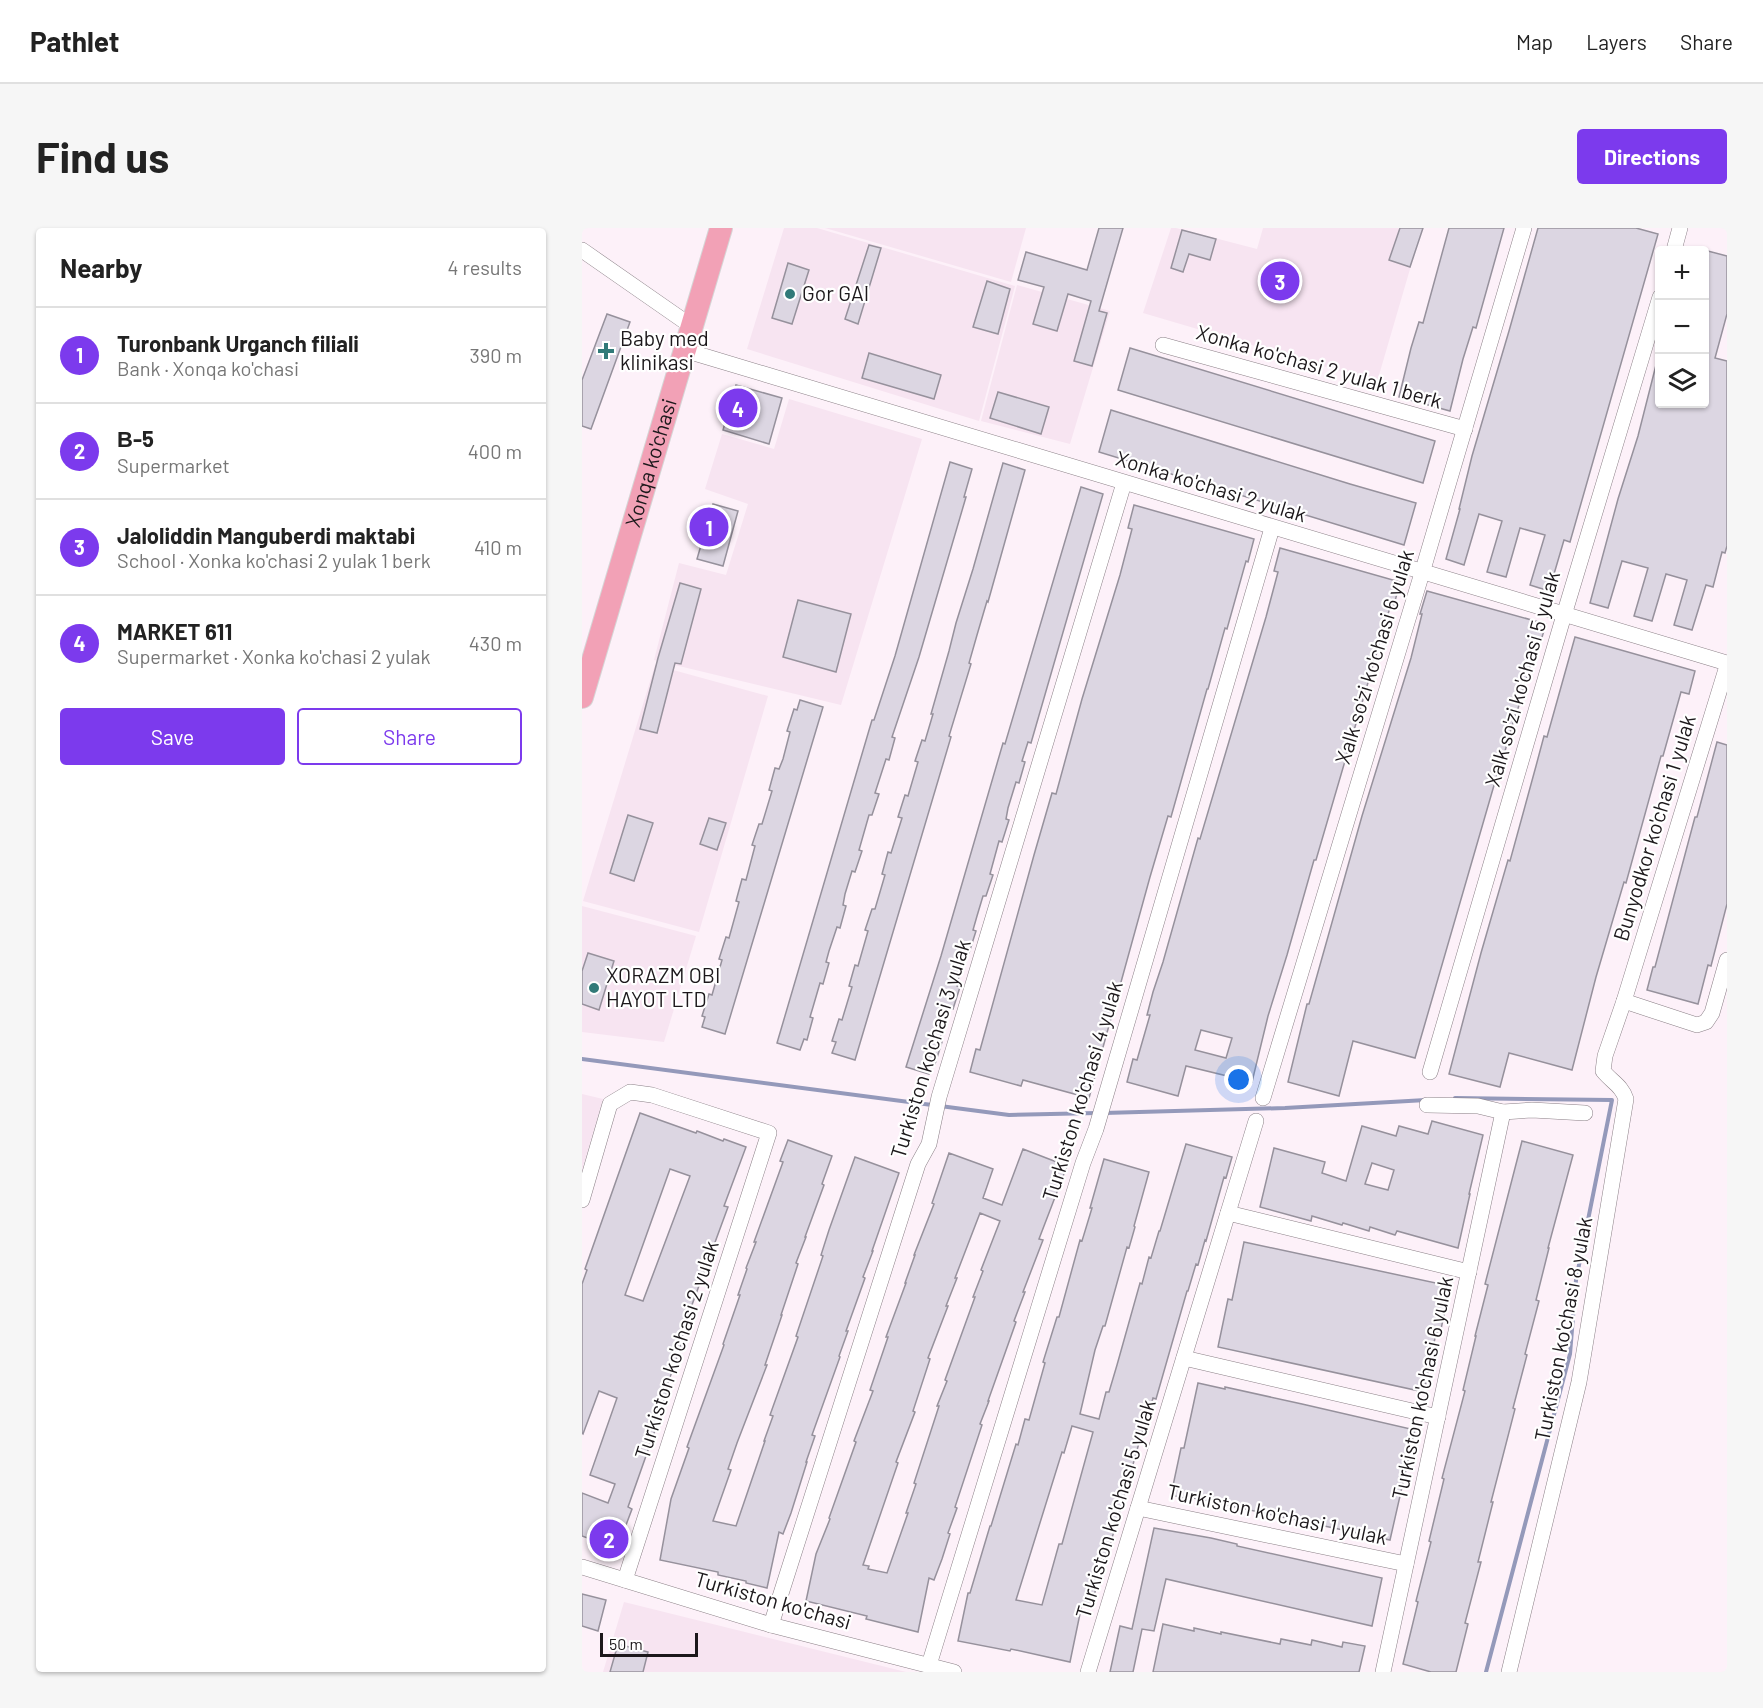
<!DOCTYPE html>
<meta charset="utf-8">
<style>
:root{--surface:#fff;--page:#f6f6f6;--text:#222;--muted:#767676;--line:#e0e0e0;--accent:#7c3aed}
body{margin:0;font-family:Barlow,sans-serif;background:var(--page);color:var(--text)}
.controls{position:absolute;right:18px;top:18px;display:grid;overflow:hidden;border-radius:6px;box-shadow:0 2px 4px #0004}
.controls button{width:54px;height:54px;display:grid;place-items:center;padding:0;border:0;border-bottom:2px solid var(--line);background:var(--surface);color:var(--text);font:30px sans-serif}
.scale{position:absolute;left:18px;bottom:15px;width:98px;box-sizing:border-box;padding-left:6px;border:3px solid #1c181b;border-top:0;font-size:16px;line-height:21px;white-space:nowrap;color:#1c181b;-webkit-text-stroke:4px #fff;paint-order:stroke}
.you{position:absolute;left:657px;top:852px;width:21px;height:21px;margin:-15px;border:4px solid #fff;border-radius:50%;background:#1a73e8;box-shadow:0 0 0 9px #1a73e833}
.badge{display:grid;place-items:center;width:39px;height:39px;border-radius:50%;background:var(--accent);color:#fff;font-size:20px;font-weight:700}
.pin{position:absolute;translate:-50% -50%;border:3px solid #fff;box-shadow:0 2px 6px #0006}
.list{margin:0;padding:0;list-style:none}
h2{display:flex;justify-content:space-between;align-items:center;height:78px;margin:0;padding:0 24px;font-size:26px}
h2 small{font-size:20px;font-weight:400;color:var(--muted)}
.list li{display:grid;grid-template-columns:39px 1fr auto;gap:18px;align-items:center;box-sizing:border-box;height:96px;padding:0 24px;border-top:2px solid var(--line)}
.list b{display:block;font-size:22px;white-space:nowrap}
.list p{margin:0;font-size:20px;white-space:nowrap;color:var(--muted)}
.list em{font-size:20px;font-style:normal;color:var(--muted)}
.actions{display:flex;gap:12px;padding:18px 24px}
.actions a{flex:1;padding:14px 0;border:2px solid var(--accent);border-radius:6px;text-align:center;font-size:21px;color:var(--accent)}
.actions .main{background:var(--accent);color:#fff}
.icon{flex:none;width:33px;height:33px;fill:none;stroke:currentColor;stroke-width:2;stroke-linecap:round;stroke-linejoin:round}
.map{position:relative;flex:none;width:1145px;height:1444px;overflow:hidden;border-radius:6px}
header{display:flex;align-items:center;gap:36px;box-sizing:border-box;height:84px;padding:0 30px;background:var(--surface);border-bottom:2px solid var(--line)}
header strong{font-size:28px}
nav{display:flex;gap:33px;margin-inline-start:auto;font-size:21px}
.intro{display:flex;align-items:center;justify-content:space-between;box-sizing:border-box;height:144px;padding:0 36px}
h1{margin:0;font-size:42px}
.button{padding:15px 27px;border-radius:6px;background:var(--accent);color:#fff;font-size:21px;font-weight:700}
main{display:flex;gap:36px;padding:0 36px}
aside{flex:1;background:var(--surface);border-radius:6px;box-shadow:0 2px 4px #0004}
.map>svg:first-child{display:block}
.built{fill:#f7e4f1}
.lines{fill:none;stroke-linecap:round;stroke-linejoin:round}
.stream{stroke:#9499ba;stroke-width:4}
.building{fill:#dcd6e2;stroke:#96919c;stroke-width:1.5;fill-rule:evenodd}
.street-casing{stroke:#8b8087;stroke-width:16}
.primary-casing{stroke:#d6d5d6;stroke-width:24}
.street{stroke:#fff;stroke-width:15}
.primary{stroke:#f2a1b6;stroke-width:22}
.poi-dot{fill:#317a78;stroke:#fff;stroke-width:2}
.labels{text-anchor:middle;stroke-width:4.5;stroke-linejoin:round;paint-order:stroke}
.poi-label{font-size:21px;fill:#1c181b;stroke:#fff;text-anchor:start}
.street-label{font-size:21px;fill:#1c181b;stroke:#fff}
</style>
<header>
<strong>Pathlet</strong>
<nav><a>Map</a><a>Layers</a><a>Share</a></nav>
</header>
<div class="intro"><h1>Find us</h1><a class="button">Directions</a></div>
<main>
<aside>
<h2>Nearby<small>4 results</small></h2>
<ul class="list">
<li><span class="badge">1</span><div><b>Turonbank Urganch filiali</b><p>Bank · Xonqa ko'chasi</p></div><em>390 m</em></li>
<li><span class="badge">2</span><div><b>В-5</b><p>Supermarket</p></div><em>400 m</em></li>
<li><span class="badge">3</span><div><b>Jaloliddin Manguberdi maktabi</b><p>School · Xonka ko'chasi 2 yulak 1 berk</p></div><em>410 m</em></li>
<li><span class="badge">4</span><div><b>MARKET 611</b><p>Supermarket · Xonka ko'chasi 2 yulak</p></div><em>430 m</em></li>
</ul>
<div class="actions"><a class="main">Save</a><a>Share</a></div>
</aside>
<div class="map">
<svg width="1145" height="1444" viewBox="0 0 1145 1444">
<rect width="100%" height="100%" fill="#fdf1f9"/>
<g class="built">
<path d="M202 0H235L433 58 397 193 165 121Z"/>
<path d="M243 0H444L429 54Z"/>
<path d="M589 0H594L675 21 681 0H840L795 154 561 85Z"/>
<path d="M435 57 528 83 488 216 399 193Z"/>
<path d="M207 171 340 211 259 477 72 432 97 335 144 347 166 276 123 261 140 206 192 221Z"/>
<path d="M73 437 186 468 117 704 1 673Z"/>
<path d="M0 678 114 708 82 814 0 804Z"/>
<path d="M0 866 21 871 0 942Z"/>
<path d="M42 1374 324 1444H21Z"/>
</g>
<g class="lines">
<g class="stream">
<path d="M0 831 350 877"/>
<path d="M873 870 1030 872 994 1052 988 1126 904 1444"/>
<path d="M358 878 427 887 515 885"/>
<path d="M522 885 703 880 844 872"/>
</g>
</g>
<g class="building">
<path d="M517 0H541L517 83 525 85 510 138 492 133 509 73 486 66 475 103 451 96 462 59 436 52 444 24 505 42Z"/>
<path d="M818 0H841L828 39 807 32Z"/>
<path d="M867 0H922L894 100 891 99 881 131 868 183 817 169 829 120 837 94 841 95Z"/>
<path d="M956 0H1054L1076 6 988 314 982 312 967 363 948 357 963 307 938 300 924 349 905 344 920 293 897 286 882 337 864 331 878 281H877L890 228 927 103Z"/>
<path d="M600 2 634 11 628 32 607 26 601 44 589 40Z"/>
<path d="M287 17 299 20 276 96 263 91Z"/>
<path d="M1122 22 1145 28V86L1133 130 1145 133V318L1143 325 1140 324 1131 359 1124 357 1110 402 1092 397 1105 352 1084 346 1070 393 1052 388 1066 340 1040 333 1026 380 1008 375 1036 271 1056 208 1074 137H1077V176H1122Z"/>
<path d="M206 35 227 42 210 96 190 90Z"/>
<path d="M405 53 428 61 416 106 391 99Z"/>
<path d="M25 86 48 94 9 201 0 198V152Z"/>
<path d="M548 120 853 213 841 255 536 162Z"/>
<path d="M287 125 359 147 352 171 280 150Z"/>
<path d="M154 157 200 170 187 216 141 202Z"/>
<path d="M416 164 467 179 459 206 408 190Z"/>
<path d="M529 182 768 256 834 275 822 317 517 224Z"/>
<path d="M368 234 390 241 382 269H384L337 429 310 509 313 510 307 532 304 531 293 565 297 566 290 587H287L277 622 280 623 273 644 270 643 263 666 261 677 264 678 258 700 255 699 247 723 244 734 247 735 241 756 238 755 231 779 228 789 231 790 225 812 222 811 218 822 195 815 290 492H292L313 428Z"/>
<path d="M421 235 443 242 406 374 405 373 395 407 387 435 389 436 367 508 369 509 273 832 250 825 254 814 250 813 257 791 260 792 263 782 270 759 267 758 273 737 276 738 286 703 283 702 290 681H293L303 647 300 646 306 624 309 625 320 590 316 589 323 567 326 568 336 534 333 533 340 512 343 513 351 486H349L367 423 374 395 391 341Z"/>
<path d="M499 259 521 266 449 515 446 514 440 533 443 534 437 555 434 554 426 580 424 591 427 592 420 614 417 613 408 646 411 647 404 668H401L395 688 391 702 394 703 387 725 384 724 377 748 375 758 378 759 371 781 368 780 364 790 357 813 360 814 353 836 350 835 347 846 324 839 359 728 421 515 423 516Z"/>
<path d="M131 276 156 283 141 338 115 331Z"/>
<path d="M552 277 672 311 666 334 664 333 645 401 643 400 626 461H625L589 589 586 588 568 649 507 870 441 852 439 858 388 844 394 821 398 822 452 627 470 565 474 566 500 471 538 347 550 301 546 300Z"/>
<path d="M698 320 818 354 812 377 809 376 734 632H732L705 727 686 788 670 854 604 838 596 868 545 854 551 831 555 832 568 787H565L571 764 581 734 616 610 618 611 684 389 696 344 692 343ZM619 802 650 810 644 830 613 822Z"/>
<path d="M98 355 119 361 99 436 93 435 75 505 58 501 76 430Z"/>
<path d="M845 363 964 396 957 419 954 418 935 484H934L916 548 915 547 833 830 771 813 757 868 706 854 725 776H727L780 588 829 430 840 386H838Z"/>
<path d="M216 372 269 386 254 444 201 429Z"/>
<path d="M993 409 1113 443 1107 466 1099 464 1081 528H1079L1044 655 1042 654 1014 749 990 842 927 825 918 859 867 846 899 725 926 632 928 633 954 538 962 508 965 509Z"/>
<path d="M218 472 241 479 143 806 120 799 123 789 120 788 127 766 130 767 140 732 137 731 144 709 147 710 157 674 154 673 160 651 164 652 173 618 170 617 177 596H180L190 563 187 562 193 540 197 541 201 531 208 504 205 503 212 481 215 482Z"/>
<path d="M1135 514 1145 517V676L1129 738 1126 737 1116 776 1065 762 1071 739H1073L1113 589H1115Z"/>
<path d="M46 587 71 595 52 653 28 645Z"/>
<path d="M127 590 144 595 135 622 118 616Z"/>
<path d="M6 725 32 733 17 782 0 776V743Z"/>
<path d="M58 885 114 905 115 903 141 913 142 911 164 919 142 978 146 979 107 1085 109 1086 98 1114H100L83 1164 85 1165 75 1190 77 1191 46 1279 50 1281 35 1321 0 1308V1265L26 1275 33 1256 8 1247 35 1170 17 1163 1 1206 0 1205V1056L5 1042 3 1041ZM88 941 108 948 61 1073 43 1067Z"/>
<path d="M850 893 901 907 887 966H888L876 1020 815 1003 813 1007 788 999 787 1003 761 995 760 997 730 988 729 993 678 979 692 920 743 934 740 945 764 953 780 898 814 908 817 898 846 906ZM790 935 812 942 806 962 783 956Z"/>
<path d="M206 912 250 928 240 956 242 957 223 1009H224L214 1035 216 1036 199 1087H200L183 1137H185L155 1215 146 1241 149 1242 131 1293 154 1298 183 1213H182L191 1188 188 1187 216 1109 214 1108 241 1028 239 1027 247 1002 273 929 317 945 290 1023H291L281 1049 283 1050 264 1103H266L257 1128 258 1129 230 1207 233 1208 224 1234H225L209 1285 201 1306 197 1304 185 1360 164 1355V1353L136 1347V1344L78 1332 89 1271 107 1220 105 1219 142 1117 141 1116 158 1067H156L165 1041 164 1040 174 1014H172L201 934 198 933Z"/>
<path d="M940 913 991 927 966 1020H967L954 1072 957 1073 943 1126 945 1127 931 1180 933 1181 909 1274H911L896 1334H899L883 1395 886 1396 874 1444H849L821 1436 836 1374 834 1373 849 1314 847 1313 862 1251 860 1250 883 1163 881 1162 894 1108H893L906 1057 903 1056Z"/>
<path d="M604 916 650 929 644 950 642 949 624 1013 623 1012 616 1037 614 1036 606 1063H605L574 1171 571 1170 564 1197H562L540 1276 525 1327 523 1326 509 1379 500 1376 488 1434 429 1421 428 1423 376 1413 386 1365H388L408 1298H409L434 1216 436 1217 443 1191 447 1192 463 1135 461 1134 475 1089H477L498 1012 500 1013 510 980H508L522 931 567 944 552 998 553 999 547 1020 545 1019 523 1098H521L513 1122 498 1186 517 1191 524 1164H527L535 1137 558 1055 560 1056 567 1029 569 1030 577 1003H578ZM490 1198 511 1204 480 1316H477L460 1377 434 1372 480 1224 482 1225Z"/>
<path d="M441 921 485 938 457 1011 461 1012 441 1064H443L432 1093 434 1094 406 1173H407L398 1196 400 1197 373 1279 375 1280 366 1305 368 1306 360 1331 352 1352 347 1350 336 1404 284 1391 285 1388 224 1373 234 1326 248 1291 247 1290 274 1214 272 1213 291 1163 288 1162 306 1109H304L324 1055H323L333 1027H332L352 976 350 975 367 925 411 941 401 970 420 977ZM398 985 418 993 399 1042 401 1043 391 1069H393L363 1152 365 1153 355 1178H357L332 1255 334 1256 324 1285H326L305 1345 286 1341 287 1338 281 1337 316 1235 314 1234 333 1184 331 1183 348 1131 346 1130 366 1078H364L375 1050H373Z"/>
<path d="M662 1014 868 1058 858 1106 854 1105 842 1164 636 1119 646 1071 650 1072Z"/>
<path d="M616 1155 643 1161V1159L720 1176 833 1202 808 1312 611 1270 610 1272 589 1267 599 1220H602Z"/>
<path d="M572 1300 629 1310 655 1316V1318L800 1350 790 1398 584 1351 572 1403 560 1401 551 1444H528L538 1398 550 1401Z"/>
<path d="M0 1366 24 1372 16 1403 0 1398Z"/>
<path d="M581 1396 612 1403V1400L639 1406V1404L698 1416 699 1411 729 1417 730 1412 760 1419 761 1414 783 1418 777 1444H571Z"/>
<path d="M36 1416 66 1424 61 1444H28Z"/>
</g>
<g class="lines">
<defs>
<g id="street">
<path d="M0 22 102 93 110 97"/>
<path d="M1092 22 1098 0"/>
<path d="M581 117 883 201"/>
<path d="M102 122 1145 435"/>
<path d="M1042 773 1115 797 1124 794 1130 785 1145 732"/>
<path d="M848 844 982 387 1078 69"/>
<path d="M681 870 840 345 942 0"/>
<path d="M845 877 896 878 921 884 950 882 1003 885"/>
<path d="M0 972 28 876 48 864 70 867 187 905 43 1352"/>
<path d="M646 985 887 1044"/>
<path d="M602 1130 856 1189"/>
<path d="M556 1280 824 1336"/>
<path d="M0 1339 189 1397 372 1444"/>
<path d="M189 1397 336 936 347 916 357 869 542 255"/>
<path d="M347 1437 501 935 514 901 690 300"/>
<path d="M506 1444 674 893"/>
<path d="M801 1444 921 884"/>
<path d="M927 1444 997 1154 1044 871C1040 858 1030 854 1021 843L1023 828 1042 773 1145 438"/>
</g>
<g id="primary">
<path id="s1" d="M0 469 139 0"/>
</g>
</defs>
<use href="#street" class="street-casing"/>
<use href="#primary" class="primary-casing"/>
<use href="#street" class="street"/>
<use href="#primary" class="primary"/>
</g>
<g class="poi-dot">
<circle cx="208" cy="66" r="6"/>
<path d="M21 114h6v6h6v6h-6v6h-6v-6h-6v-6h6z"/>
<circle cx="12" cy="760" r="6"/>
</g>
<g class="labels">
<g class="poi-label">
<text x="220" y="73">Gor GAI</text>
<text x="38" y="118">Baby med<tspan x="38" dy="24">klinikasi</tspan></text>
<text x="24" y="755">XORAZM OBI<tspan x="24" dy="24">HAYOT LTD</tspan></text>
</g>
<g class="street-label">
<text transform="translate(737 139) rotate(16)" y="7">Xonka ko'chasi 2 yulak 1 berk</text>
<text dy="7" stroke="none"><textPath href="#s1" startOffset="244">Xonqa ko'chasi</textPath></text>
<text transform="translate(629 259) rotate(17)" y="7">Xonka ko'chasi 2 yulak</text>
<text transform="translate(793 429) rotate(-73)" y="7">Xalk so'zi ko'chasi 6 yulak</text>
<text transform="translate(941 451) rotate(-74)" y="7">Xalk so'zi ko'chasi 5 yulak</text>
<text transform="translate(1073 600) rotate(-73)" y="7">Bunyodkor ko'chasi 1 yulak</text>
<text transform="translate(349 821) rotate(-73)" y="7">Turkiston ko'chasi 3 yulak</text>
<text transform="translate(501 863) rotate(-73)" y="7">Turkiston ko'chasi 4 yulak</text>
<text transform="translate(982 1101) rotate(-79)" y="7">Turkiston ko'chasi 8 yulak</text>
<text transform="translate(95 1122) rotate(-72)" y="7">Turkiston ko'chasi 2 yulak</text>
<text transform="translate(841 1160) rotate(-78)" y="7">Turkiston ko'chasi 6 yulak</text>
<text transform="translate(534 1281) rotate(-73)" y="7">Turkiston ko'chasi 5 yulak</text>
<text transform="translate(695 1287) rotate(12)" y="7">Turkiston ko'chasi 1 yulak</text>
<text transform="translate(191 1373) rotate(16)" y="7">Turkiston ko'chasi</text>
</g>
</g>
</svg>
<div class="controls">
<button>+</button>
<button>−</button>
<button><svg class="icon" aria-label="layers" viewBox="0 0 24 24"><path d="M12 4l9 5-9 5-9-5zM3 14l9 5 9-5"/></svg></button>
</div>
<div class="scale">50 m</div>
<div class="you"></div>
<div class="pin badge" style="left:127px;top:299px">1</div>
<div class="pin badge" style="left:27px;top:1311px">2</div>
<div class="pin badge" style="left:698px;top:53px">3</div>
<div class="pin badge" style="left:156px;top:180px">4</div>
</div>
</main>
